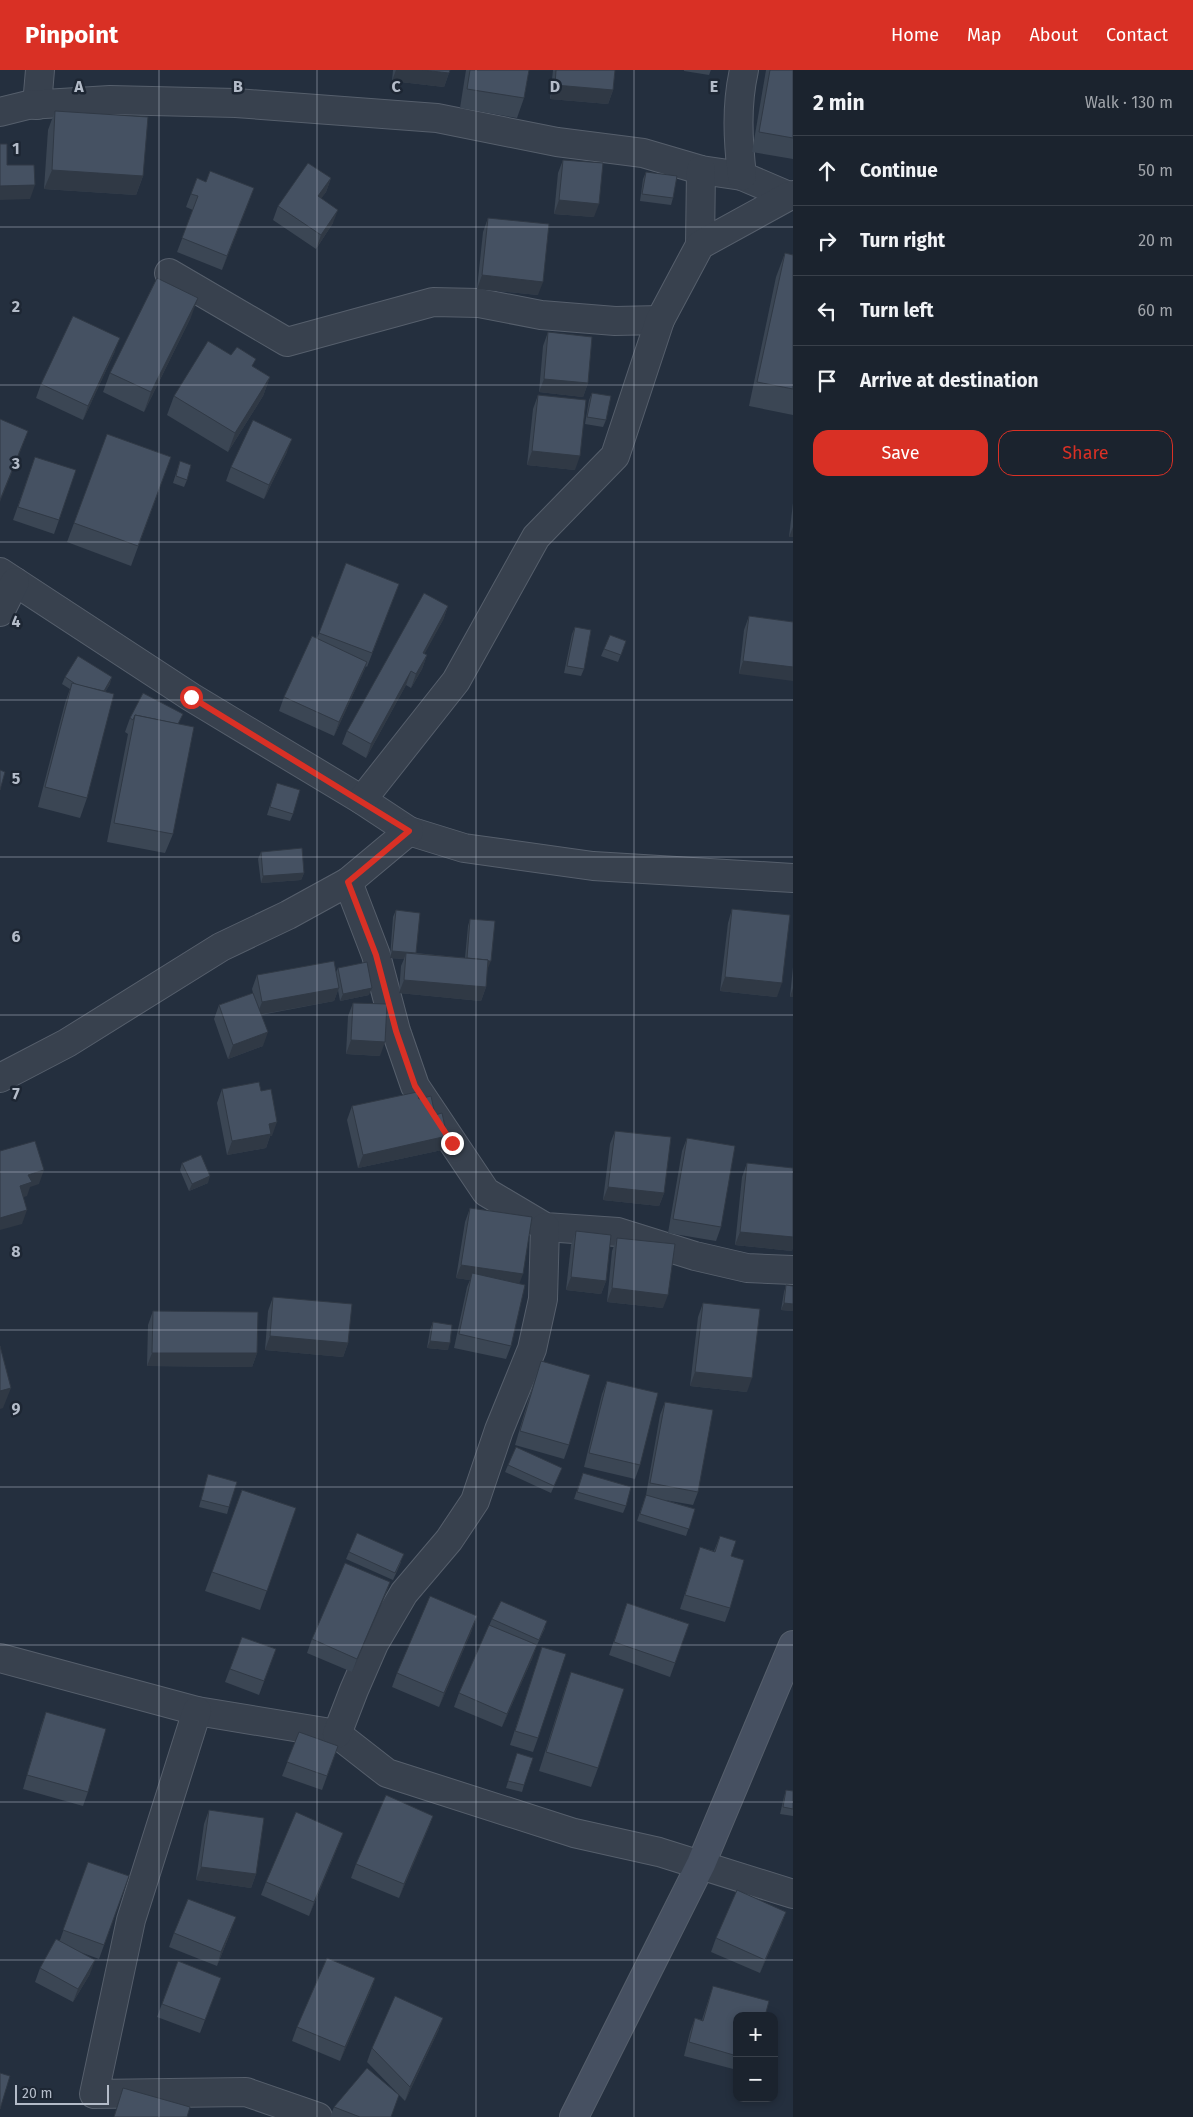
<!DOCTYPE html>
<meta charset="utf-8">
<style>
:root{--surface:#1b232e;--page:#242b36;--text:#f1f3f6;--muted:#a0a4aa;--line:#39404a;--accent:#d93025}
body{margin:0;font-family:"Fira Sans",sans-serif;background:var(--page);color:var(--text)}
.controls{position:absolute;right:15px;bottom:15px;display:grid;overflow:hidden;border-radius:10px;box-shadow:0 2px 8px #0003}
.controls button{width:45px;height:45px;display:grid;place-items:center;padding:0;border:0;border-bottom:1px solid var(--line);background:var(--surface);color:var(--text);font:25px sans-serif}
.scale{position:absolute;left:15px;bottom:12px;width:94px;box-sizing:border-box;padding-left:5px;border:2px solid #b4bcc9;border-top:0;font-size:14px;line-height:18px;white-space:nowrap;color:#b4bcc9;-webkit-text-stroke:4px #1d2633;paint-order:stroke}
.stop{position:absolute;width:15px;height:15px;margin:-11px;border:4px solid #d93025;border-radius:50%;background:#fff}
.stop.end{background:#d93025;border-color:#fff;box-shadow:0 1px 5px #0008}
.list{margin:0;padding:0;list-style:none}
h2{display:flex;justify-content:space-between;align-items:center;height:65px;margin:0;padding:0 20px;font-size:21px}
h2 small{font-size:16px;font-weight:400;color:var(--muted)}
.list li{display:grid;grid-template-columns:32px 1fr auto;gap:15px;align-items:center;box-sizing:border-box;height:70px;padding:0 20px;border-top:1px solid var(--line)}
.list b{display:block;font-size:19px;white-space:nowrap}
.list em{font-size:16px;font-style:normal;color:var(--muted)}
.actions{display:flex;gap:10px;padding:15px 20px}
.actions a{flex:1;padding:11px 0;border:1px solid var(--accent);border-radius:15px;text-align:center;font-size:18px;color:var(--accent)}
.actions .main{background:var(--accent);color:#fff}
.icon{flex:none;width:28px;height:28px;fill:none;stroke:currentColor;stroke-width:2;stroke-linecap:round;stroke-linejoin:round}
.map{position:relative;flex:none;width:793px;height:2047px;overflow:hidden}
header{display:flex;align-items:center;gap:30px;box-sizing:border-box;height:70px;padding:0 25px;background:var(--accent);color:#fff}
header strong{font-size:24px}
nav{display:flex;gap:28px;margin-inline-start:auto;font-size:18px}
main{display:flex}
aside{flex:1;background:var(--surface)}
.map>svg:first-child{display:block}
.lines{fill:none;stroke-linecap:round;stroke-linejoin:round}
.street-casing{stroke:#565f6c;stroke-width:30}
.secondary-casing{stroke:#565f6c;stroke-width:30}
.street{stroke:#38414e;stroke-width:28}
.secondary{stroke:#465061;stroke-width:28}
.wall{fill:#3b4654}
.shaded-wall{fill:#303945}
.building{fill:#455162;stroke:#303945}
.route{stroke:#d93025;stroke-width:6}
.grid{fill:none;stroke:#b4bcc9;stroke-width:1;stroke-opacity:0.55}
.grid-label{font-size:16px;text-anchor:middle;font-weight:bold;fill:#b4bcc9;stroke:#1d2633;stroke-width:5;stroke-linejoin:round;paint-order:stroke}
</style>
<header>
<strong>Pinpoint</strong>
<nav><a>Home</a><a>Map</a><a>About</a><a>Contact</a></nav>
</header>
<main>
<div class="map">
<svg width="793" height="2047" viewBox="0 0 793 2047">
<rect width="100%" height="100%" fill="#242f3e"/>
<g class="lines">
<defs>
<g id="street">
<path d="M37 35 40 0"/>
<path d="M0 42 28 35 110 30 236 33 437 48 557 72 643 83 701 100 742 106 789 126"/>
<path d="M742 106C738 70 736 36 744 0"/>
<path d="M700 175 701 100"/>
<path d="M169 203 287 272 433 232 479 233 541 245 615 251 660 250"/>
<path d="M0 502 191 627 362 730 409 761 464 778 593 796 793 808"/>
<path d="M0 542 15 512"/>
<path d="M362 730 456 611 536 467 615 386 660 250 700 175 789 126 793 125"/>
<path d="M348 812 376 885 396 961 415 1016 486 1122 545 1157 618 1162 695 1186 747 1198 793 1200"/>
<path d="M0 1008 67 973 221 877 288 845 348 812 409 761"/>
<path d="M0 1588 197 1641 337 1664 387 1703 574 1763 659 1782 793 1824"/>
<path d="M197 1641 131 1850 94 2024 246 2022 318 2047"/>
<path d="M337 1664 354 1620 374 1574 404 1523 449 1470 475 1431 499 1360 532 1279 543 1229 545 1157"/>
</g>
<path id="secondary" d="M574 2047 701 1794 793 1575"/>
</defs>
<use href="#street" class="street-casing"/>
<use href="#secondary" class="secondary-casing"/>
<use href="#street" class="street"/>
<use href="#secondary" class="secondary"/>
</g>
<g class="wall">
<path d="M393 0H450L444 17 392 11Z"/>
<path d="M466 0H529L524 28 517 48 460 38Z"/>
<path d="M553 0H615L613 20 608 34 550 29Z"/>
<path d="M684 0H711L709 5 684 1Z"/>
<path d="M766 0H793V89L752 82Z"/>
<path d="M55 41 143 106 136 125 44 119 48 60Z"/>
<path d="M563 90 594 147 554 144 558 103Z"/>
<path d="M646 102 673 128 671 135 640 131 643 109Z"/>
<path d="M197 108 206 112 254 118 222 200 177 182 193 140 186 137Z"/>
<path d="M331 108 326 122 321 128 333 153 316 179 273 150 278 136Z"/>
<path d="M488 148 538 225 477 219 483 162Z"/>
<path d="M785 183 793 185V345L749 336 776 207Z"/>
<path d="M191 247 144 342 103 322 110 303Z"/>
<path d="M548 262 588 313 583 327 539 322 543 276Z"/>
<path d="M115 281 83 350 36 328 41 314Z"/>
<path d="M231 285 254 297 270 307 263 326 228 382 167 345 174 326Z"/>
<path d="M592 323 606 350 603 357 585 354 589 330Z"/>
<path d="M538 325 575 400 527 395 533 339Z"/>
<path d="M107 364 171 387 131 496 67 472Z"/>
<path d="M287 382 264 429 226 411 231 397Z"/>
<path d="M35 387 59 450 54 464 13 450Z"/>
<path d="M180 391 187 410 184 417 173 413Z"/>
<path d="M793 433V467H789Z"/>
<path d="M346 493 399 514 367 597 366 596 362 605 334 666 279 641 284 627 317 569Z"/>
<path d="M448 536 443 550 424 584 427 585 422 599 411 618 406 615 366 688 342 674 347 661Z"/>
<path d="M749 546 793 552 739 604 744 560Z"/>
<path d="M575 557 584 599 581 606 564 603 572 564Z"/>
<path d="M610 565 626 571 618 592 601 586Z"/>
<path d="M65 607 110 614 105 622 87 728 80 748 38 737 65 633 70 619 62 614Z"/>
<path d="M130 648 179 654 173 764 165 783 107 772 128 664 125 662Z"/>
<path d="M277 713 293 744 290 751 267 745Z"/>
<path d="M261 782 304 803 301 810 261 813 258 789Z"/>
<path d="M732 839 777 927 720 921 728 853Z"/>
<path d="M396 840 416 883 465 888 468 856 470 849 488 898H487L486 917 481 931 399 923 401 896 404 889 390 888 393 847Z"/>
<path d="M793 897V927H790Z"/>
<path d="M338 898 369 925 340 931 338 920 334 931 261 945 263 976 228 989 214 949 219 935 253 923 252 919 257 905 336 902Z"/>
<path d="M353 933 380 986 346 984 348 946Z"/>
<path d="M222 1019 272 1066H270L266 1078 227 1085 217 1033Z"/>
<path d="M419 1029 435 1045 447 1066 442 1080 358 1098 347 1050 352 1036Z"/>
<path d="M615 1061 664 1123 659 1136 603 1130 610 1074Z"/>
<path d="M687 1068 721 1157 716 1171 668 1163 682 1081Z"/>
<path d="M182 1093 208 1113 189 1121 180 1100Z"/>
<path d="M747 1093 792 1181 735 1175 742 1107Z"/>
<path d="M470 1138 519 1214 511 1276 506 1289 454 1278 467 1217 470 1210 456 1208 465 1152Z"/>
<path d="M576 1161 606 1211 601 1224 566 1220 571 1175Z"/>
<path d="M617 1168 663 1238 607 1232 612 1181Z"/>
<path d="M786 1215 793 1216V1241L781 1240 784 1222Z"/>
<path d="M273 1227 348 1273 343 1287 265 1280 268 1241Z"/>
<path d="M703 1233 747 1322 690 1316 698 1247Z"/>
<path d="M153 1241 257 1283 252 1297 147 1296 148 1255Z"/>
<path d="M433 1252 448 1280 427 1278 430 1260Z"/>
<path d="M541 1291 569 1375 564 1389 515 1375 536 1304Z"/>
<path d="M607 1311 640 1395 635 1409 584 1397 602 1324Z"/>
<path d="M665 1332 698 1422 693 1435 665 1430 695 1439 686 1466 637 1451 646 1425 660 1345Z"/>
<path d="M508 1395 562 1398 551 1423 505 1402Z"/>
<path d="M583 1403 626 1436 623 1443 574 1429Z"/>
<path d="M208 1404 229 1437 227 1444 199 1437Z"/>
<path d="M242 1420 296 1438 260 1540 205 1521Z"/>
<path d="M720 1466 731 1486 730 1538 725 1552 680 1539 700 1477 714 1481Z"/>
<path d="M349 1482 401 1492 393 1510 346 1489Z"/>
<path d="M390 1512 385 1526 352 1602 307 1583 312 1569Z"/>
<path d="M627 1533 689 1554 670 1607 609 1585Z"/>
<path d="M492 1549 545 1558 536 1577 532 1589 502 1657 454 1637 459 1623Z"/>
<path d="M472 1560 439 1637 392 1617 397 1603Z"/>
<path d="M242 1567 276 1579 259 1625 225 1612Z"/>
<path d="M542 1577 538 1668 533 1682 510 1675Z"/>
<path d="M571 1602 598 1698 591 1717 539 1701 564 1622Z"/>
<path d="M46 1642 88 1722 83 1736 23 1719 41 1656Z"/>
<path d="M299 1662 338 1676 322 1720 282 1706Z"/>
<path d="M517 1683 524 1715 522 1722 506 1718Z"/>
<path d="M786 1720 793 1721V1746L780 1744 784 1727Z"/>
<path d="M209 1740 256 1804 251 1818 196 1810 204 1754Z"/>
<path d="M433 1746 428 1759 399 1828 351 1808 356 1794Z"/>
<path d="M343 1763 338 1776 309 1846 261 1825 266 1812Z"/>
<path d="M88 1792 129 1806 99 1889 80 1882 90 1904 73 1932 35 1912 40 1898 60 1870Z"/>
<path d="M786 1842 781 1855 760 1903 711 1882 716 1868Z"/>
<path d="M231 1861 217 1896 169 1877 174 1863Z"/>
<path d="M178 1891 221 1908 200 1963 157 1947Z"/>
<path d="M375 1908 370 1922 340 1991 292 1971 297 1957Z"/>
<path d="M713 1916 737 1946V2000L684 1986 690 1962 695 1948 702 1950Z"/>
<path d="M443 1948 438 1961 405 2031 367 1992 372 1978Z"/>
<path d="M123 2018 187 2047H114Z"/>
<path d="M334 2037 391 2047H330Z"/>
</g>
<g class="shaded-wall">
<path d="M396 0H422L449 3 444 17 392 11Z"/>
<path d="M555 15 613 20 608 34 550 29Z"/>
<path d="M52 100 143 106 136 125 44 119Z"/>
<path d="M331 108 326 122 313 140 318 126Z"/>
<path d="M35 115 30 129 0 130V116Z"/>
<path d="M254 118 249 132 222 200 227 186Z"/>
<path d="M559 130 599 134 594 147 554 144Z"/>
<path d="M338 140 333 153 316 179 321 165Z"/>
<path d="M482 205 543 212 538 225 477 219Z"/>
<path d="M198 228 191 247 144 342 151 322Z"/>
<path d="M120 268 115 281 83 350 88 336Z"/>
<path d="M270 307 263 326 228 382 235 363Z"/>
<path d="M544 309 588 313 583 327 539 322Z"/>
<path d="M28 361 21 380 0 432V430Z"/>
<path d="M292 369 287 382 264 429 269 415Z"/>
<path d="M532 381 580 386 575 400 527 395Z"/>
<path d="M793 457V467H789Z"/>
<path d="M448 536 443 550 418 596 423 583Z"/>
<path d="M427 585 422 599 411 618 416 604Z"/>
<path d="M743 591 793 597V611L739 604Z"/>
<path d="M367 592 362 605 334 666 339 652Z"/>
<path d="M411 601 406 615 366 688 371 674Z"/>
<path d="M112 607 110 614 97 635 99 628Z"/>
<path d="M304 803 301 810 261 813 263 806Z"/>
<path d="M392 881 416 883H406L404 889 390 888Z"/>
<path d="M467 889 491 891 488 898 464 896Z"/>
<path d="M725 907 782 913 777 927 720 921Z"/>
<path d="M404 910 486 917 481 931 399 923Z"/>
<path d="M339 918 334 931 257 945 262 932Z"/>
<path d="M372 918 369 925 340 931 343 924Z"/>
<path d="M793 918V927H790Z"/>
<path d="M268 962 263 976 228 989 233 975Z"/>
<path d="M351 970 385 972 380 986 346 984Z"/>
<path d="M277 1052 272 1066H270L266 1078 227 1085 232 1071 269 1054Z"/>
<path d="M447 1066 442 1080 358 1098 363 1085Z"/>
<path d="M44 1100 39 1114 30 1117 27 1126 15 1130 20 1116 28 1105Z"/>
<path d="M210 1106 208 1113 189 1121 192 1114Z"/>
<path d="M608 1117 664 1123 659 1136 603 1130Z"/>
<path d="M27 1140 22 1154 0 1160V1148Z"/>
<path d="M740 1162 793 1167V1179L792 1181 735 1175Z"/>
<path d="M461 1195 523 1204 518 1217 472 1203 470 1210 456 1208Z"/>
<path d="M571 1207 606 1211 601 1224 566 1220Z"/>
<path d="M612 1218 668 1225 663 1238 607 1232Z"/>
<path d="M784 1233 793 1234V1241L781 1240Z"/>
<path d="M270 1266 348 1273 343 1287 265 1280Z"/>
<path d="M430 1271 450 1273 448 1280 427 1278Z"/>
<path d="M152 1283H257L252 1297 147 1296Z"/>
<path d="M695 1302 752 1308 747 1322 690 1316Z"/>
<path d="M11 1318 3 1338 0 1339V1321Z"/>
<path d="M390 1512 385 1526 352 1602 357 1589Z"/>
<path d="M477 1546 472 1560 439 1637 444 1623Z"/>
<path d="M537 1575 532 1589 502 1657 507 1644Z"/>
<path d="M433 1746 428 1759 399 1828 404 1814Z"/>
<path d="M343 1763 338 1776 309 1846 314 1832Z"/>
<path d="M201 1797 256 1804 251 1818 196 1810Z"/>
<path d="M786 1842 781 1855 760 1903 765 1890Z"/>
<path d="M236 1847 231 1861 217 1896 221 1882Z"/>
<path d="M95 1890 90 1904 73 1932 78 1919Z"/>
<path d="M375 1908 370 1922 340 1991 345 1977Z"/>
<path d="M443 1948 438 1961 405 2031 410 2017Z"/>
</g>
<g class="building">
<path d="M422 0H450L449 3Z"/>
<path d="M470 0H529L524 28 467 19Z"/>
<path d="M556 0H615L613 20 555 15Z"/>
<path d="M770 0H793V68L759 62Z"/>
<path d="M55 41 148 47 143 106 52 100Z"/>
<path d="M0 74H7V95H34L35 115 0 116Z"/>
<path d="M563 90 603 93 599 134 559 130Z"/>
<path d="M308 93 331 108 318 126 338 140 321 165 278 136Z"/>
<path d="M210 101 254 118 227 186 182 168 198 126 191 124 197 108 206 112Z"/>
<path d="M646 102 677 106 673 128 642 124Z"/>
<path d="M488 148 549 154 543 212 482 205Z"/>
<path d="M785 183 793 185V319L757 312Z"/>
<path d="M157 208 198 228 151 322 110 303Z"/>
<path d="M73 246 120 268 88 336 41 314Z"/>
<path d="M548 262 592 267 588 313 544 309Z"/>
<path d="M208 271 231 285 237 277 256 289 252 296 270 307 235 363 174 326Z"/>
<path d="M592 323 611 326 606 350 587 347Z"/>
<path d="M538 325 586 330 580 386 532 381Z"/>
<path d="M0 349 28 361 0 430Z"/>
<path d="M253 350 292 369 269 415 231 397Z"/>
<path d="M107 364 171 387 138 476 74 453Z"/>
<path d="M35 387 76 400 59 450 18 437Z"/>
<path d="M180 391 191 395 187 410 176 406Z"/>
<path d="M346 493 399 514 372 583 319 563Z"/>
<path d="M424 523 448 536 423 583 427 585 416 604 411 601 371 674 347 661Z"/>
<path d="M749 546 793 552V597L743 591Z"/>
<path d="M575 557 591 560 584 599 567 596Z"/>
<path d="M610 565 626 571 621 585 604 579Z"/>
<path d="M312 566 367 592 339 652 284 627Z"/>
<path d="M78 586 112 607 104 621 77 615 65 607Z"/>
<path d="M72 613 114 624 87 728 45 717Z"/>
<path d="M143 623 183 644 178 654 135 645 133 650 130 648Z"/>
<path d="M135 645 194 657 173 764 114 753Z"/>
<path d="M0 700 5 702 0 720Z"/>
<path d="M277 713 300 720 293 744 270 737Z"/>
<path d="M302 778 304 803 263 806 261 782Z"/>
<path d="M732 839 790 845 782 913 725 907Z"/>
<path d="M396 840 420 843 416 883 392 881Z"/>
<path d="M470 849 495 851 491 891H488V890L467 888Z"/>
<path d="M406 883 488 890 486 917 404 910Z"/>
<path d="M334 891 339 918 262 932 257 905Z"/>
<path d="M367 892 372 918 343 924 338 898Z"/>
<path d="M253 923 268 962 233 975 219 935Z"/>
<path d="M353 933 387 934 385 972 351 970Z"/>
<path d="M259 1012 261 1021 271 1019 277 1052 269 1054 271 1064 232 1071 222 1019Z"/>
<path d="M417 1022 419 1029 431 1026 435 1045 442 1043 447 1066 363 1085 352 1036Z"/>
<path d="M615 1061 671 1067 664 1123 608 1117Z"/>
<path d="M687 1068 735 1076 721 1157 673 1149Z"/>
<path d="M35 1071 44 1100 28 1105 32 1112 20 1116 27 1140 0 1148V1081Z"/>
<path d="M201 1085 210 1106 192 1114 182 1093Z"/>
<path d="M747 1093 793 1098V1167L740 1162Z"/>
<path d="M470 1138 532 1147 523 1204 461 1195Z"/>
<path d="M576 1161 611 1165 606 1211 571 1207Z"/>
<path d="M617 1168 675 1174 668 1225 612 1218Z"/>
<path d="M472 1203 525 1215 511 1276 459 1264Z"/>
<path d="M786 1215 793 1216V1234L784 1233Z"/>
<path d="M273 1227 352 1234 348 1273 270 1266Z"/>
<path d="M703 1233 760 1239 752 1308 695 1302Z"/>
<path d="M153 1241 258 1242 257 1283H152Z"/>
<path d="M433 1252 452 1255 450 1273 430 1271Z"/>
<path d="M0 1276 11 1318 0 1321Z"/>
<path d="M541 1291 590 1305 569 1375 520 1361Z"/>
<path d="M607 1311 658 1323 640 1395 589 1383Z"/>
<path d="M665 1332 713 1340 698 1422 650 1413Z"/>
<path d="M516 1377 562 1398 554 1416 508 1395Z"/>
<path d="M583 1403 631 1417 626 1436 577 1422Z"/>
<path d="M208 1404 237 1412 229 1437 201 1430Z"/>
<path d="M242 1420 296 1438 267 1521 212 1502Z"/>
<path d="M646 1425 695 1439 689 1459 640 1444Z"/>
<path d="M357 1463 404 1484 395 1503 349 1482Z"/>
<path d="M720 1466 736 1471 731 1486 744 1490 730 1538 685 1525 700 1477 715 1482Z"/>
<path d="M345 1493 390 1512 357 1589 312 1569Z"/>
<path d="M430 1526 477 1546 444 1623 397 1603Z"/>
<path d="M501 1531 547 1551 539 1570 492 1549Z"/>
<path d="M627 1533 689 1554 675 1593 614 1572Z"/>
<path d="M489 1555 537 1575 507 1644 459 1623Z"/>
<path d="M242 1567 276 1579 264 1611 230 1599Z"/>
<path d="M542 1577 566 1584 538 1668 515 1661Z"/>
<path d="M571 1602 624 1619 598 1698 546 1682Z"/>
<path d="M46 1642 106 1659 88 1722 27 1705Z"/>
<path d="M299 1662 338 1676 327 1706 287 1692Z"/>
<path d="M517 1683 533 1688 524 1715 508 1711Z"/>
<path d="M786 1720 793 1721V1739L783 1737Z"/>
<path d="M386 1725 433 1746 404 1814 356 1794Z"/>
<path d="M209 1740 264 1748 256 1804 201 1797Z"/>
<path d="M296 1742 343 1763 314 1832 266 1812Z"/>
<path d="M88 1792 129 1806 104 1875 63 1860Z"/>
<path d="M737 1820 786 1842 765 1890 716 1868Z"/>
<path d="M188 1829 236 1847 221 1882 174 1863Z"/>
<path d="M56 1869 95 1890 78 1919 40 1898Z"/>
<path d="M327 1888 375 1908 345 1977 297 1957Z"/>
<path d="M178 1891 221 1908 205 1950 162 1934Z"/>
<path d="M713 1916 769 1931 765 1946H737V1986L689 1972 695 1948 703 1951Z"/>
<path d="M395 1926 443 1948 410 2017 372 1978Z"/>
<path d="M367 1998 399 2025 391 2047H360L334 2037Z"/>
<path d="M0 2003 10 2006 0 2039Z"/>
<path d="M123 2018 190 2037 187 2047H114Z"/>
</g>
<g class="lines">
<path class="route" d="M191 627 409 761 348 812 376 885 396 961 415 1016 452 1073"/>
</g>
<path class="grid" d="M159 0V2047M317 0V2047M476 0V2047M634 0V2047M0 157H793M0 315H793M0 472H793M0 630H793M0 787H793M0 945H793M0 1102H793M0 1260H793M0 1417H793M0 1575H793M0 1732H793M0 1890H793"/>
<g class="grid-label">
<text x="79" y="22">A</text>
<text x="238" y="22">B</text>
<text x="396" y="22">C</text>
<text x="555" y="22">D</text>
<text x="714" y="22">E</text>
<text x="16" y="84">1</text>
<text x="16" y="242">2</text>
<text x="16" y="399">3</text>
<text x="16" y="557">4</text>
<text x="16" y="714">5</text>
<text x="16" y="872">6</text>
<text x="16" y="1029">7</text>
<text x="16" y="1187">8</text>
<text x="16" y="1344">9</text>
</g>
</svg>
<div class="controls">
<button>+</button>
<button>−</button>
</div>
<div class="scale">20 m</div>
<div class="stop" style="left:191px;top:627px"></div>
<div class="stop end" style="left:452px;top:1073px"></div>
</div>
<aside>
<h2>2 min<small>Walk · 130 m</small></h2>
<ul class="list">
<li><svg class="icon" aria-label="ahead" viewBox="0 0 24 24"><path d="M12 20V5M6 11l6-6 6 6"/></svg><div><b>Continue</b></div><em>50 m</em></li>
<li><svg class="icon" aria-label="right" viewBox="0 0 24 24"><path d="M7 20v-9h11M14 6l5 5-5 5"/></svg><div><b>Turn right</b></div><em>20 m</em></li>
<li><svg class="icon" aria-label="left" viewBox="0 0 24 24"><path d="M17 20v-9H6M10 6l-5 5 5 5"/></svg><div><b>Turn left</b></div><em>60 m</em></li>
<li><svg class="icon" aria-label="arrive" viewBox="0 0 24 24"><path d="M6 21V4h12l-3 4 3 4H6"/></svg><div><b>Arrive at destination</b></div></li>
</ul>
<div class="actions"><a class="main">Save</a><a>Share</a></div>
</aside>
</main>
